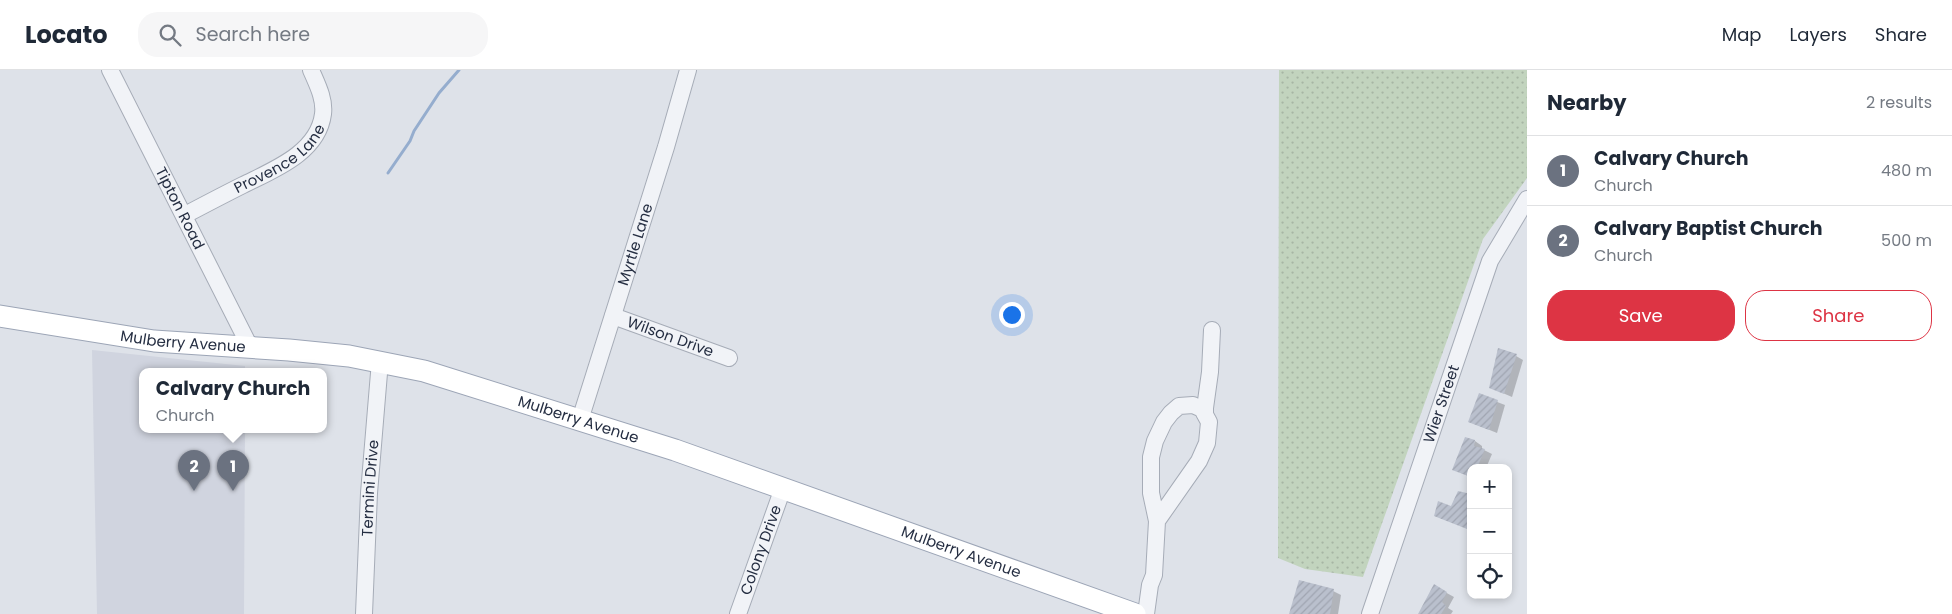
<!DOCTYPE html>
<meta charset="utf-8">
<style>
:root{--surface:#fff;--page:#f6f6f7;--text:#1f2937;--muted:#747a83;--line:#e0e1e3;--accent:#dd3444}
body{margin:0;font-family:Poppins,sans-serif;background:var(--page);color:var(--text)}
.controls{position:absolute;right:15px;bottom:15px;display:grid;overflow:hidden;border-radius:10px;box-shadow:0 2px 8px #0003}
.controls button{width:45px;height:45px;display:grid;place-items:center;padding:0;border:0;border-bottom:1px solid var(--line);background:var(--surface);color:var(--text);font:25px sans-serif}
.you{position:absolute;left:1011px;top:244px;width:18px;height:18px;margin:-12px;border:4px solid #fff;border-radius:50%;background:#1a73e8;box-shadow:0 0 0 8px #1a73e833}
.badge{display:grid;place-items:center;width:32px;height:32px;border-radius:50%;background:var(--accent);color:#fff;font-size:16px;font-weight:700}
.pin{position:absolute;translate:-50% -41px;filter:drop-shadow(0 1px 2px #0008)}
.pin::after{content:'';position:absolute;top:26px;width:18px;height:15px;background:inherit;clip-path:polygon(0 0,100% 0,50% 100%)}
.popup{position:absolute;left:139px;top:298px;width:188px;height:65px;box-sizing:border-box;display:grid;place-content:center;border-radius:10px;background:var(--surface);filter:drop-shadow(0 1px 4px #0005);font-size:16px;white-space:nowrap;color:var(--muted)}
.popup b{font-size:19px;color:var(--text)}
.popup::after{content:'';position:absolute;left:50%;top:100%;margin-left:-10px;border:10px solid transparent;border-top-color:var(--surface)}
.list{margin:0;padding:0;list-style:none}
h2{display:flex;justify-content:space-between;align-items:center;height:65px;margin:0;padding:0 20px;font-size:21px}
h2 small{font-size:16px;font-weight:400;color:var(--muted)}
.list li{display:grid;grid-template-columns:32px 1fr auto;gap:15px;align-items:center;box-sizing:border-box;height:70px;padding:0 20px;border-top:1px solid var(--line)}
.list b{display:block;font-size:19px;white-space:nowrap}
.list p{margin:0;font-size:16px;white-space:nowrap;color:var(--muted)}
.list em{font-size:16px;font-style:normal;color:var(--muted)}
.actions{display:flex;gap:10px;padding:15px 20px}
.actions a{flex:1;padding:11px 0;border:1px solid var(--accent);border-radius:20px;text-align:center;font-size:18px;color:var(--accent)}
.actions .main{background:var(--accent);color:#fff}
.icon{flex:none;width:28px;height:28px;fill:none;stroke:currentColor;stroke-width:2;stroke-linecap:round;stroke-linejoin:round}
.map{position:relative;flex:none;width:1527px;height:544px;overflow:hidden}
header{display:flex;align-items:center;gap:30px;box-sizing:border-box;height:70px;padding:0 25px;background:var(--surface);border-bottom:1px solid var(--line)}
header strong{font-size:24px}
nav{display:flex;gap:28px;margin-inline-start:auto;font-size:18px}
.search{width:350px;height:45px;background:var(--page);display:flex;align-items:center;gap:12px;box-sizing:border-box;padding:0 18px;border-radius:20px;color:var(--muted);font-size:19px}
main{display:flex}
aside{flex:1;background:var(--surface)}
.map>svg:first-child{display:block}
.built{fill:#d0d4df}
.grass{fill:url(#grass-dots)}
.shadow{fill:#0003}
.lines{fill:none;stroke-linecap:round;stroke-linejoin:round}
.stream{stroke:#95adce;stroke-width:3}
.building{fill:url(#building-hatch)}
.minor-casing{stroke:#a6acb7;stroke-width:18}
.major-casing{stroke:#9ca5b6;stroke-width:23}
.minor{stroke:#f1f3f7;stroke-width:16}
.major{stroke:#fff;stroke-width:21}
.labels{text-anchor:middle;stroke-width:4;stroke-linejoin:round;paint-order:stroke}
.street-label{font-size:15px;fill:#252e42;stroke:#eef1f7}
</style>
<header>
<strong>Locato</strong>
<div class="search"><svg class="icon" aria-label="search" viewBox="0 0 24 24"><circle cx="10" cy="10" r="6"/><path d="M15 15l6 6"/></svg>Search here</div>
<nav><a>Map</a><a>Layers</a><a>Share</a></nav>
</header>
<main>
<div class="map">
<svg width="1527" height="544" viewBox="0 0 1527 544">
<defs>
<pattern id="grass-dots" width="8" height="8" patternUnits="userSpaceOnUse" patternTransform="scale(1.25)"><rect width="8" height="8" fill="#c2d4be"/><path d="M2 2h.1M6 6h.1" fill="none" stroke="#a7b6a4" stroke-width="1.8" stroke-linecap="round"/></pattern>
<pattern id="building-hatch" width="6" height="6" patternUnits="userSpaceOnUse" patternTransform="scale(1.25)"><rect width="6" height="6" fill="#bac0cd"/><path d="M-1 1l2-2M0 6l6-6M5 7l2-2" fill="none" stroke="#a0a5b1"/></pattern>
</defs>
<rect width="100%" height="100%" fill="#dee2e9"/>
<path class="built" d="M92 280 245 296V302H143V360H245L244 544H97Z"/>
<path class="grass" d="M1279 0H1527V108L1483 169 1363 507 1305 499 1278 488Z"/>
<g class="shadow">
<path d="M1516 286 1523 290 1512 327 1491 318Z"/>
<path d="M1479 325 1505 335 1497 363 1470 352Z"/>
<path d="M1475 371 1482 376V379L1492 384 1486 398H1471V407L1461 403Z"/>
<path d="M1471 426V460L1435 445 1452 438Z"/>
<path d="M1434 516 1454 527 1448 538 1453 541 1451 544H1420Z"/>
<path d="M1333 521 1341 525 1338 544H1290Z"/>
</g>
<g class="lines">
<path class="stream" d="M388 103 410 71 414 61 439 23 459 0"/>
</g>
<g class="building">
<path d="M1498 278 1517 284 1504 324 1489 318Z"/>
<path d="M1479 323 1498 330 1489 360 1468 352Z"/>
<path d="M1465 367 1475 370 1474 376 1485 379 1477 398H1471V407L1452 400Z"/>
<path d="M1458 421 1471 424V448L1467 459 1434 446 1438 431 1451 436Z"/>
<path d="M1299 510 1334 519 1330 544H1289Z"/>
<path d="M1434 514 1447 522 1442 532 1446 536 1441 544H1418Z"/>
</g>
<g class="lines">
<defs>
<g id="minor">
<path id="s1" d="M110 0 250 277"/>
<path id="s2" d="M185 145C204 135 223 125 243 115 273 100 318 83 323 44 325 29 317 14 311 0"/>
<path id="s3" d="M613 246 729 288"/>
<path d="M1205 344V338L1210 302 1212 260"/>
<path id="s4" d="M580 350 666 77 688 0"/>
<path id="s5" d="M364 544 369 423 380 291"/>
<path id="s6" d="M738 544 783 418"/>
<path d="M1146 544 1150 515 1154 505 1157 451 1151 423V387L1155 371 1164 352 1171 343 1179 336 1193 335 1202 339 1209 352 1207 373 1199 391 1157 451"/>
<path id="s7" d="M1370 544 1490 191 1527 129"/>
</g>
<g id="major">
<path id="s8" d="M0 246 154 271 289 280 349 286 424 301 675 380 1135 544"/>
</g>
</defs>
<use href="#minor" class="minor-casing"/>
<use href="#major" class="major-casing"/>
<use href="#minor" class="minor"/>
<use href="#major" class="major"/>
</g>
<g class="labels">
<g class="street-label">
<text dy="5" stroke="none"><textPath href="#s2" startOffset="111">Provence Lane</textPath></text>
<text dy="5" stroke="none"><textPath href="#s1" startOffset="155">Tipton Road</textPath></text>
<text dy="5" stroke="none"><textPath href="#s4" startOffset="184">Myrtle Lane</textPath></text>
<text dy="5" stroke="none"><textPath href="#s3" startOffset="61">Wilson Drive</textPath></text>
<text dy="5" stroke="none"><textPath href="#s8" startOffset="185">Mulberry Avenue</textPath></text>
<text dy="5" stroke="none"><textPath href="#s7" startOffset="222">Wier Street</textPath></text>
<text dy="5" stroke="none"><textPath href="#s8" startOffset="590">Mulberry Avenue</textPath></text>
<text dy="5" stroke="none"><textPath href="#s5" startOffset="126">Termini Drive</textPath></text>
<text dy="5" stroke="none"><textPath href="#s6" startOffset="68">Colony Drive</textPath></text>
<text dy="5" stroke="none"><textPath href="#s8" startOffset="995">Mulberry Avenue</textPath></text>
</g>
</g>
</svg>
<div class="controls">
<button>+</button>
<button>−</button>
<button><svg class="icon" aria-label="locate" viewBox="0 0 24 24"><circle cx="12" cy="12" r="6"/><path d="M12 2v4M12 18v4M2 12h4M18 12h4"/></svg></button>
</div>
<div class="you"></div>
<div class="pin badge" style="left:233px;top:421px;background:#6b7280">1</div>
<div class="popup"><b>Calvary Church</b>Church</div>
<div class="pin badge" style="left:194px;top:421px;background:#6b7280">2</div>
</div>
<aside>
<h2>Nearby<small>2 results</small></h2>
<ul class="list">
<li><span class="badge" style="background:#6b7280">1</span><div><b>Calvary Church</b><p>Church</p></div><em>480 m</em></li>
<li><span class="badge" style="background:#6b7280">2</span><div><b>Calvary Baptist Church</b><p>Church</p></div><em>500 m</em></li>
</ul>
<div class="actions"><a class="main">Save</a><a>Share</a></div>
</aside>
</main>
